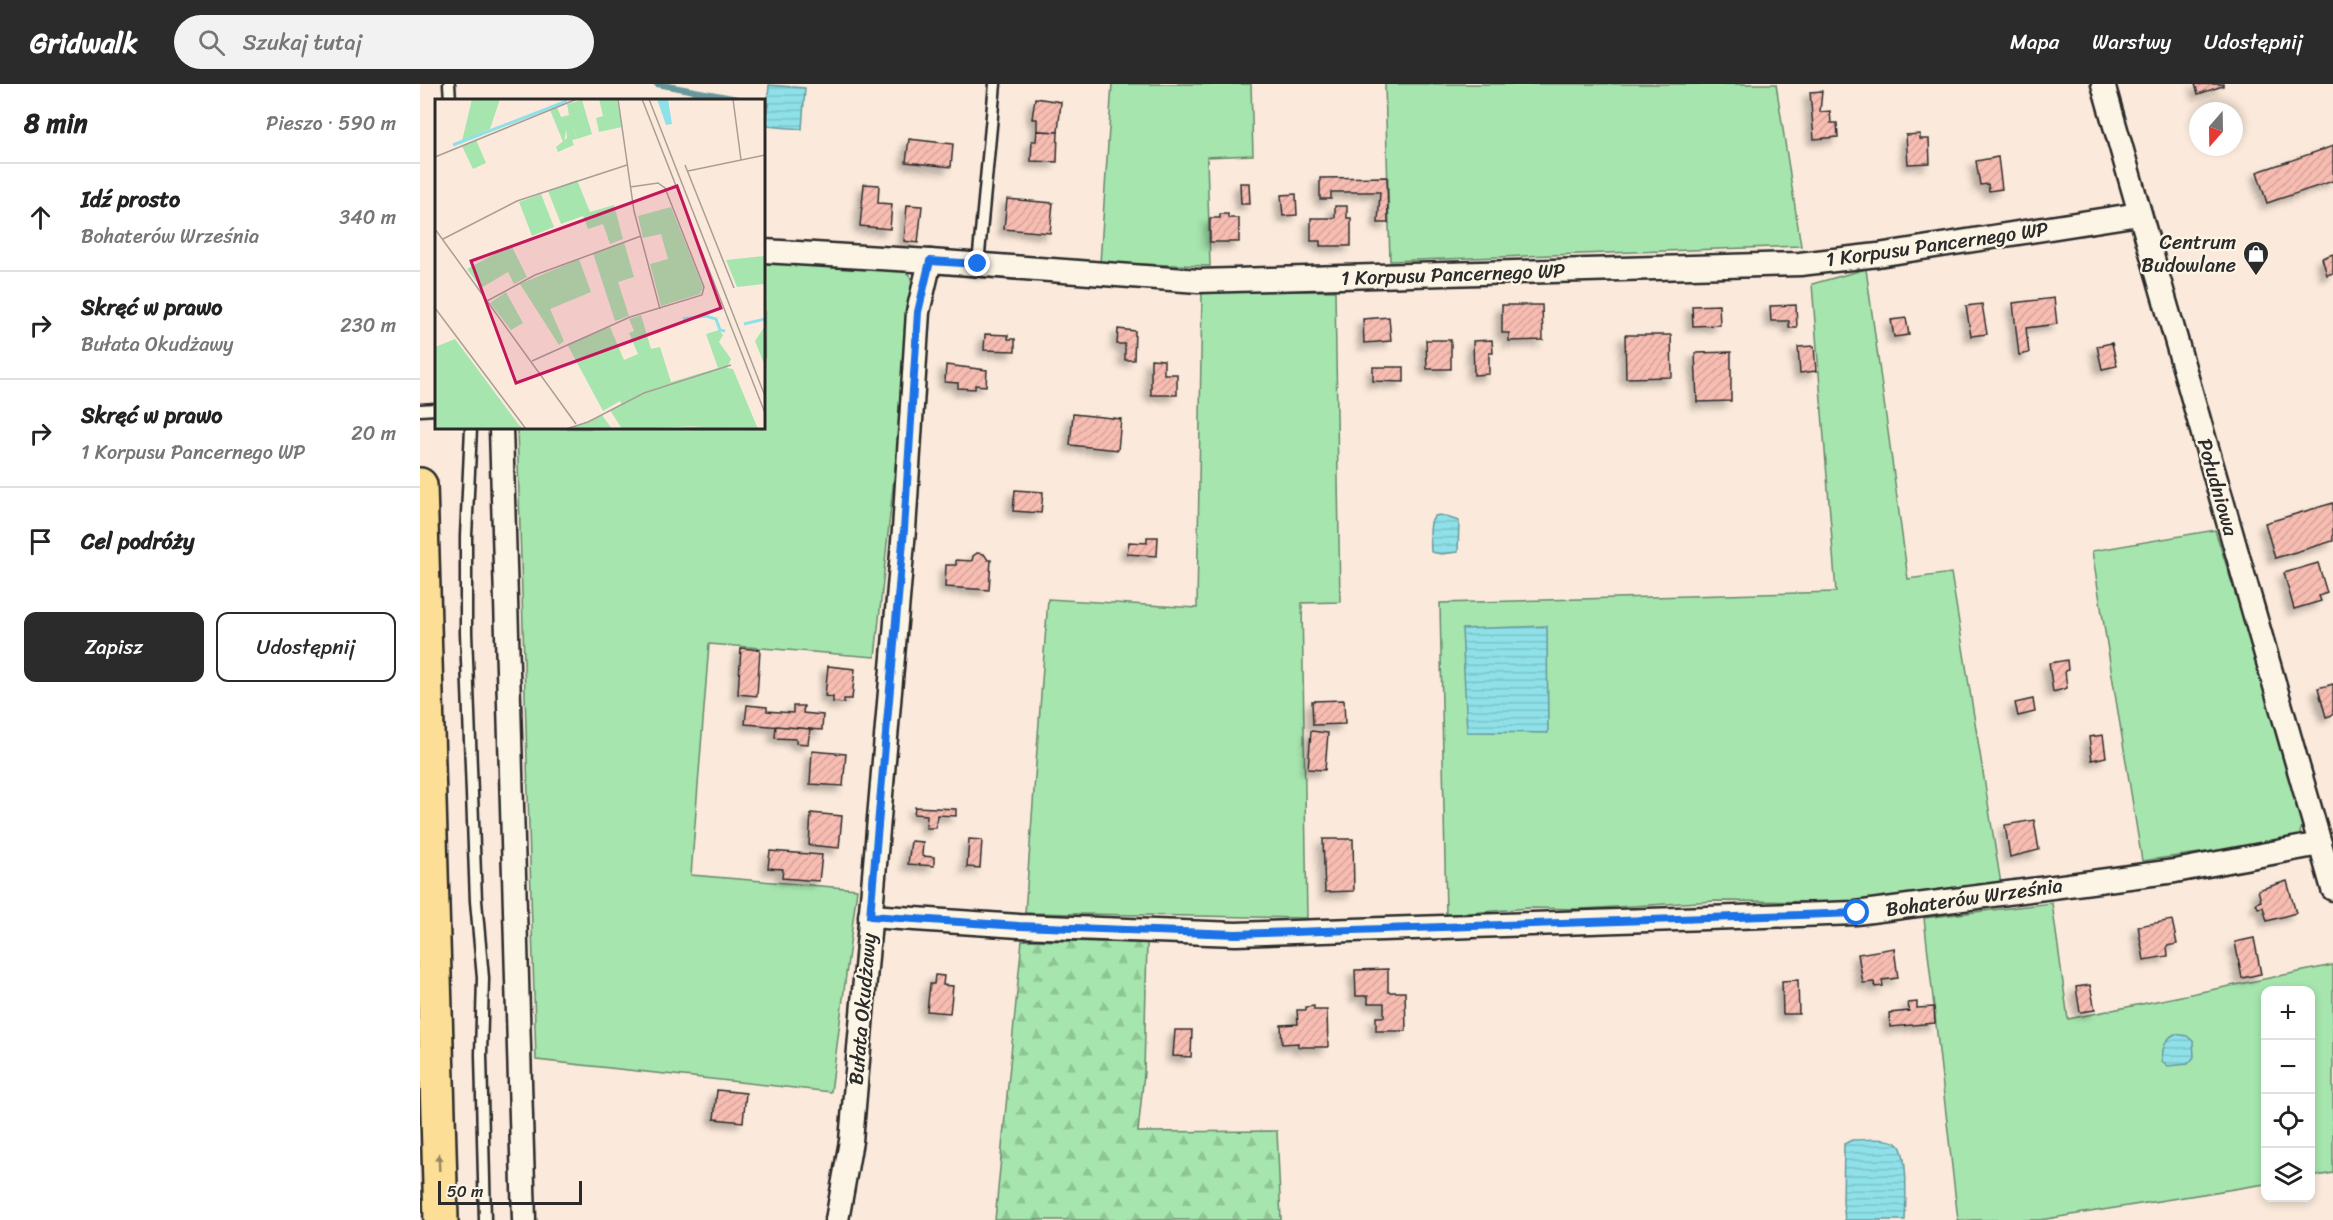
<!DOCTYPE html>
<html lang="pl">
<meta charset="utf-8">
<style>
:root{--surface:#fff;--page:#f2f2f2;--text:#222;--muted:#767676;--line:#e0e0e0;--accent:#2b2b2b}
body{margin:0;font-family:Sriracha,sans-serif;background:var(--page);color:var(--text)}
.controls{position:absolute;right:18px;bottom:18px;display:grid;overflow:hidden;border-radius:12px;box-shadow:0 3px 9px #0003}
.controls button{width:54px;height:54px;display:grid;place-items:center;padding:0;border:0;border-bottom:2px solid var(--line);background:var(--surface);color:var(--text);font:30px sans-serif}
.compass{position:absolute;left:1769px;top:18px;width:54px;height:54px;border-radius:50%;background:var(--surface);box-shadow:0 3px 9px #0003;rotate:200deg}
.scale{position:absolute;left:18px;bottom:15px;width:144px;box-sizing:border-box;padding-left:6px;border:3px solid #2b2b2b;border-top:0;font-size:16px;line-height:21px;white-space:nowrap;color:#2b2b2b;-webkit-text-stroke:4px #fcf5e5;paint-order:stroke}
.stop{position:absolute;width:18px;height:18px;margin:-14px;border:4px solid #1a73e8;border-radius:50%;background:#fff}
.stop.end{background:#1a73e8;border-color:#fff;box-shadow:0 2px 6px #0008}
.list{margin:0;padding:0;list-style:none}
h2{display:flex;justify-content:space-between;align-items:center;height:78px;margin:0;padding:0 24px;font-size:26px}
h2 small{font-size:20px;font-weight:400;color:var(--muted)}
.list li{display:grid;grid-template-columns:39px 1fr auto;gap:18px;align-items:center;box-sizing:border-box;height:108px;padding:0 24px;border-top:2px solid var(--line)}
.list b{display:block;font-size:22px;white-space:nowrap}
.list p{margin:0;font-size:20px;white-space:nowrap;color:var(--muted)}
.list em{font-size:20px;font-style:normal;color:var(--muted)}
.actions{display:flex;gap:12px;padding:18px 24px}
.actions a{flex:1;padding:14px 0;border:2px solid var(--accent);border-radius:12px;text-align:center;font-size:21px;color:var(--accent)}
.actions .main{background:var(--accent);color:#fff}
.icon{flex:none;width:33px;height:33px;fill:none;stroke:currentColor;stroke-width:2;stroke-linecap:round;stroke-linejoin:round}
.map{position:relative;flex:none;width:1913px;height:1136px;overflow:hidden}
header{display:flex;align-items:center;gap:36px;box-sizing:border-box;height:84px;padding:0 30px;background:var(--accent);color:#fff}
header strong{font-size:28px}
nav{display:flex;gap:33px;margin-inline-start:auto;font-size:21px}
.search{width:420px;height:54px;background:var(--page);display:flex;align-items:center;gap:15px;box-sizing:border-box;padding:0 21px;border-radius:33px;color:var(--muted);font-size:22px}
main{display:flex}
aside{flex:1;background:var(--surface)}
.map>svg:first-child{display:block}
.grass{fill:#a6e5ad;stroke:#68886c;stroke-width:1.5}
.forest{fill:url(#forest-firs);stroke:#68886c;stroke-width:1.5}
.water{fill:url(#water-rules);stroke:#67989d;stroke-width:1.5}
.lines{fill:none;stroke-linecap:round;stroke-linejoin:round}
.stream{stroke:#67989d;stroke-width:6}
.building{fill:url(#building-hatch);stroke:#2b2b2b;stroke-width:1.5;filter:url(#shadow)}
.service-casing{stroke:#2b2b2b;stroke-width:15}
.minor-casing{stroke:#2b2b2b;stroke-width:27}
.motorway-casing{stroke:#2b2b2b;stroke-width:38}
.service{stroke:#fcf5e5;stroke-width:10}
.minor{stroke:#fcf5e5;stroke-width:22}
.motorway{stroke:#fcde96;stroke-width:33}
.oneway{fill:#948460}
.route{stroke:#1a73e8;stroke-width:8}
.labels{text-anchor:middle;stroke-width:4.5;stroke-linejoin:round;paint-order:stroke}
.poi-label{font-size:20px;fill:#2b2b2b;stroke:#fcf5e5;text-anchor:end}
.street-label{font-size:20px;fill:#2b2b2b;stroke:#fcf5e5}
.inset-river{fill:none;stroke:#8fe1e9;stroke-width:3}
.inset-road{fill:none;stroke:#a89e95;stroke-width:1.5}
.view{fill:#c2185b;fill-opacity:0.15;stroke:#c2185b;stroke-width:3}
.inset-edge{fill:none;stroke:#2b2b2b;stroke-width:3}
</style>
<header>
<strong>Gridwalk</strong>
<div class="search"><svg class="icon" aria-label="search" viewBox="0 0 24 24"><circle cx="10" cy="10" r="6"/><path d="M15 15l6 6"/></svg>Szukaj tutaj</div>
<nav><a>Mapa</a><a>Warstwy</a><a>Udostępnij</a></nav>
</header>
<main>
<aside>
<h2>8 min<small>Pieszo · 590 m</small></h2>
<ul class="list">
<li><svg class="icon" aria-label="ahead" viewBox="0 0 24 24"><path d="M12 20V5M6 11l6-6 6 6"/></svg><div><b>Idź prosto</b><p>Bohaterów Września</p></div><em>340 m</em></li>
<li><svg class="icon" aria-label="right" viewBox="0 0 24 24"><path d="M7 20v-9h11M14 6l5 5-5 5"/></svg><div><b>Skręć w prawo</b><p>Bułata Okudżawy</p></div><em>230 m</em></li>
<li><svg class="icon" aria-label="right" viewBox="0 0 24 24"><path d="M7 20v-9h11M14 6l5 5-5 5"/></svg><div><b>Skręć w prawo</b><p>1 Korpusu Pancernego WP</p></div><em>20 m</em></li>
<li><svg class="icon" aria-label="arrive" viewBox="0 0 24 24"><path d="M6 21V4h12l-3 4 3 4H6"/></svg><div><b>Cel podróży</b></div></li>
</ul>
<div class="actions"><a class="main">Zapisz</a><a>Udostępnij</a></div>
</aside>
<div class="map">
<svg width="1913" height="1136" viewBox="0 0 1913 1136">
<defs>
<pattern id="forest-firs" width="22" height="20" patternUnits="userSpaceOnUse" patternTransform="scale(1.5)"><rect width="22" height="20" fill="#a6e5ad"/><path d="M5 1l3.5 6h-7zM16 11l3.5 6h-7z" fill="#8fc595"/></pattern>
<pattern id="water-rules" width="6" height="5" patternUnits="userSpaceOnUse" patternTransform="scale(1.5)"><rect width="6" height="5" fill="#8fe1e9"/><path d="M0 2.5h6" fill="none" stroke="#7cc1c8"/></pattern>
<pattern id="building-hatch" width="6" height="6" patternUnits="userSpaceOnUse" patternTransform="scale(1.5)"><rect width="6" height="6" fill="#f8bdb2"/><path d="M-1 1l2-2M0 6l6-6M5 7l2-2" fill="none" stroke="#d5a399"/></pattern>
<filter id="shadow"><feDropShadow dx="-5.5" dy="5.5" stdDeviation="3" flood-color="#0004"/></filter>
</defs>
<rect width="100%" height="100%" fill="#fbeadb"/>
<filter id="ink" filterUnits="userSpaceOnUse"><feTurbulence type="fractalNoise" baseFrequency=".0167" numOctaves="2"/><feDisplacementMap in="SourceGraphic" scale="12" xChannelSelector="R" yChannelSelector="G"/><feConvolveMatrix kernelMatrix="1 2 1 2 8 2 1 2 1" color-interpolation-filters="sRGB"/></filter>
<g filter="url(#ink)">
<g class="grass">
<path d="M692 0H831L833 71 787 73 790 182 680 179Z"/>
<path d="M965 0H1356L1381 162 970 177Z"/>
<path d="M344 173 478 180 490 192 494 204 455 573 289 560 271 791 437 805 411 1008 116 976 97 344H344Z"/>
<path d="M1446 185 1488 495 1531 489 1581 800 1434 818 1296 817 1162 825 1109 824 1026 831 1020 519 1416 508 1392 200Z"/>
<path d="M782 207H915L920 518 882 519 887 834 605 829 628 515 777 524Z"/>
<path d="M1795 446 1886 730 1879 752 1857 758 1722 777 1672 467Z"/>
<path d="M1632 819 1648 935 1913 881V1089L1891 1093 1890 906H1846L1845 1100 1620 1136H1538L1504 834Z"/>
</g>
<path class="forest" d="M602 856 727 859 724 989 718 1048 857 1047 861 1136H575Z"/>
<g class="water">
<path d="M349 1 385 4 382 45 346 42Z"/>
<path d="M1020 431 1039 437 1038 468 1021 470 1011 468 1010 447 1011 438 1015 432Z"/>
<path d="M1127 542 1128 649 1047 648 1042 545Z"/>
<path d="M1755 950 1767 952 1773 957 1774 973 1768 980 1748 982 1742 977C1742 966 1744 955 1755 950Z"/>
<path d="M1432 1056C1444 1056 1469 1052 1479 1061 1488 1071 1486 1121 1485 1136H1425L1423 1118 1424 1060Z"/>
</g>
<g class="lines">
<g class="stream">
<path d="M237 0 323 16"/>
<path d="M344 20 347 21"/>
</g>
</g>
<g class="building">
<path d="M1775 0H1803V2L1778 10Z"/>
<path d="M1402 7 1400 28 1410 27 1411 39H1417L1418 53 1394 55 1390 8Z"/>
<path d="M615 14 641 18 638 48 617 47V35H612Z"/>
<path d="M617 47 638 48 637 78 611 77 612 57H616Z"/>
<path d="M1500 50V55H1509L1510 79 1488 80 1486 51Z"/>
<path d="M489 55 533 60 531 83 486 78Z"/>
<path d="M1913 62V97L1847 119 1837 88Z"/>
<path d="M1578 73 1582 105 1569 107 1568 100 1560 101 1556 77Z"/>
<path d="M967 93 968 139H958L960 108H911V115H900V94Z"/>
<path d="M820 99H829L830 120H821Z"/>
<path d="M444 100 459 101 458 119 472 120 470 145 440 142Z"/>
<path d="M876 110 877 131 863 132 861 111Z"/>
<path d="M587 115 633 119 630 149 584 145Z"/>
<path d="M487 121 502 122 498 159 484 157Z"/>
<path d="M915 122H927V134H931V162H900V157H891V134H915Z"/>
<path d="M800 130H808V134H819V158H790V134H800Z"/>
<path d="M1913 170V189L1907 191 1902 174Z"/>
<path d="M1634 214 1637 240 1606 244 1609 269 1599 271 1593 219Z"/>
<path d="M1562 220 1567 250 1551 252 1546 222Z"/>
<path d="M1082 221H1122L1123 256 1089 257V249H1082Z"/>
<path d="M1299 221 1300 241 1273 242 1272 222Z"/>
<path d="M1376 221 1377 244H1369V237H1351L1350 222Z"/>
<path d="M969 233 971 257 944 259 943 235Z"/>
<path d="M1486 234 1489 251 1474 253 1471 236Z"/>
<path d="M698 245 715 247 714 276H705V260H697Z"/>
<path d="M565 250 588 251V255H595V267L564 266Z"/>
<path d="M1205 251H1251L1252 293 1206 294Z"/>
<path d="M1006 256H1031V285H1007Z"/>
<path d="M1072 256 1073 269H1069V290L1054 291 1053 257Z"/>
<path d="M1692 259 1697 282 1682 285 1677 262Z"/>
<path d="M1394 262 1396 287 1380 289 1378 263Z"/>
<path d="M1311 268V317L1277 318 1275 269Z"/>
<path d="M731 275 744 276V290H757V311H731Z"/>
<path d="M526 281 567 286 566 302 555 301V305L538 304V299L525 298Z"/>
<path d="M953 283H984V298L953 297Z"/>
<path d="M653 330 701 335 698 366 650 361Z"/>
<path d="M595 406 623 408 621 429 593 427Z"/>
<path d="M1913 419V457L1855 474 1845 439Z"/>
<path d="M727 453H738L737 472 707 470 709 458 727 459Z"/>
<path d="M557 469 564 470 568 476H571L569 506 525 503 526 481H536V476L552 477 553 472Z"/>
<path d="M1898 479 1907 509 1899 512 1901 517 1874 525 1864 489Z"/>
<path d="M321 564 340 566 337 612 318 610Z"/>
<path d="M1647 576 1648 586 1645 587 1647 604 1633 608 1629 579Z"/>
<path d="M408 582 435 585 432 615H424V619L413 618V613L405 612Z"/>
<path d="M1913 600V631L1906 633 1898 604Z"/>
<path d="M1613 615 1615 628 1598 632 1595 619Z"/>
<path d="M924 616 925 640 893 641 892 617Z"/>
<path d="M327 621 347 623V627L373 629V622H384L383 629 403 631 402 646 325 640Z"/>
<path d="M356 642 390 645 388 660 376 659V655L355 654Z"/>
<path d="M891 647 908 649 905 686 888 685Z"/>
<path d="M1683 651 1686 673 1672 676 1669 653Z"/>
<path d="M392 667 426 670 423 702 390 700Z"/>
<path d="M495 723 536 725V732L517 731 516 744H506L507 731 494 730Z"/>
<path d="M391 729 422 732 419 764 389 761Z"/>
<path d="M1614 736 1619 766 1590 773 1585 741Z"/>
<path d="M549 755 562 756 560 784 547 783Z"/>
<path d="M903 755H933L934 807 905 808Z"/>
<path d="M491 757 503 758 502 772 514 773V782L488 780Z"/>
<path d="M350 767 402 771 399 797 362 794 363 785 348 784Z"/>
<path d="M1867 797 1876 829 1847 837 1843 823 1838 824 1836 819 1841 817 1838 806Z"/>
<path d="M1752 836 1757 860 1747 862 1748 872 1724 876 1718 842Z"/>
<path d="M1834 854 1841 890 1822 894 1815 858Z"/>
<path d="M1474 864 1478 894 1462 896 1463 902 1455 903 1454 898 1443 899 1438 870Z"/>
<path d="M968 885V908H985L986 947H956V933H964V919H948V912H936L935 886Z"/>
<path d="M515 891 524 892 523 901 533 902 530 929 507 927 510 900H514Z"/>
<path d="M1378 896 1379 930H1363L1362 897Z"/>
<path d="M1670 901 1675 926 1660 928 1656 903Z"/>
<path d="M1497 918V924L1514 923 1515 939 1470 943 1469 929 1489 927 1488 919Z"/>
<path d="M894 922V926H907L908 963H878V959L862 960 861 941 878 940 877 926H886V923Z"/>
<path d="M755 946H772L771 973 753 972Z"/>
<path d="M297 1006 326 1009 323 1038 294 1035Z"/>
</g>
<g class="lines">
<defs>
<g id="service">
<path d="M29 0 30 16"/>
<path d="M558 180 575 0"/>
<path d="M0 326 16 325"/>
<path d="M51 344 46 452V549L56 817 63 894 61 971 65 1136"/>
</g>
<g id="minor">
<path d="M1683 0 1913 805"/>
<path d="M344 167 510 177 778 197 1380 180 1458 171 1719 130"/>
<path d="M81 344 104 1136"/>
<path d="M450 832 599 842 816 850 1436 829 1755 787 1900 760"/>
<path d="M417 1136 431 1057 484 446 498 228 510 177"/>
</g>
<path id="motorway" d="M0 401 21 1136"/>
</defs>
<use href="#service" class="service-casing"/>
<use href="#minor" class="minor-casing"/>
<use href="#motorway" class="motorway-casing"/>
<use href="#service" class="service"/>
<use href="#minor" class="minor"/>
<use href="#motorway" class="motorway"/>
</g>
<defs><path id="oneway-solid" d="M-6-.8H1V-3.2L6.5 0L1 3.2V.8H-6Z" transform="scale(1.5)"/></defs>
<use class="oneway" href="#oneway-solid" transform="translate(19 1078) rotate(-92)"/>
</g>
<g class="lines" filter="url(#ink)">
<path class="route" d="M558 180 510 177 498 228 484 446 450 832 599 842 816 850 1437 829"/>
</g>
<defs>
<symbol id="shop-pin" viewBox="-11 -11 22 30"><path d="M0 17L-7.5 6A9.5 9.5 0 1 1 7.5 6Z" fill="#2b2b2b" stroke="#fcf5e5"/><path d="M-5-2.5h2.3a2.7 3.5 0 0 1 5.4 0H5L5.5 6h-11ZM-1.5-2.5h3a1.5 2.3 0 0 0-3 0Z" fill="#fff"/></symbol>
</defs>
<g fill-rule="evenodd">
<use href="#shop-pin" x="1821" y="155" width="30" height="40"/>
</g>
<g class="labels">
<g class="poi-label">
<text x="1816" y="165">Centrum<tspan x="1816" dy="23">Budowlane</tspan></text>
</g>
<g class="street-label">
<text transform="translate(1517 160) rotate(-8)" y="7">1 Korpusu Pancernego WP</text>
<text transform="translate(1033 190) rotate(-2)" y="7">1 Korpusu Pancernego WP</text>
<text transform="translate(1798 403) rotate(74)" y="7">Południowa</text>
<text transform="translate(1554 813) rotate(-8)" y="7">Bohaterów Września</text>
<text transform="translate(442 925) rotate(-85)" y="7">Bułata Okudżawy</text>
</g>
</g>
<g transform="translate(15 15)">
<rect width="330" height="330" fill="#fbeadb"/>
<path d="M37 0H65L55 30 27 42ZM164 0H182L187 28 164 33 161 19 168 17ZM147 1 157 35 142 40 138 28 131 31 129 45 115 11 122 8 126 18 134 16 132 5ZM41 41 51 64 38 70 27 47ZM236 108 268 188 265 195 226 207 215 165 233 160 226 135 208 139 203 117ZM189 143 199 178 183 183 194 217 180 222 158 154ZM76 146 92 178 79 185 73 173 46 189 32 170ZM330 157V185L302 188 291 161ZM144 160 156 193 115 210 129 242 124 246 85 185ZM71 193 88 224 76 231 55 204ZM206 216 216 250 225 248 236 283 283 269 271 235 284 231 288 236 284 243 296 260 292 269 298 270 323 330H233L266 327 192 292 198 300 187 306 185 302 168 312 132 245 175 228 189 261 203 255 194 234 199 232 194 220Z" fill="#a6e5ad"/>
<path d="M138 28 142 40 137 41 139 46 123 53 121 48 132 39 131 30ZM142 81 155 113 179 106 188 140 175 145 168 125 153 130 148 117 126 125 113 92ZM106 95 119 128 97 137 84 103ZM330 227V267L320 242ZM20 240 84 326 89 330H0V248ZM212 280 219 286H240L266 327 187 330 175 311 198 300 192 292ZM167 316 177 330H134Z" fill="#a6e5ad"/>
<path d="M222 0H233L237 25 231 26Z" fill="#8fe1e9"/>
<path class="inset-river" d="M18 46 132 2M248 220 271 217 281 220 285 231 290 232M309 225 330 220"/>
<path class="inset-road" d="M183 0 199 112 225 210M207 0 330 314M214 0 330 297M298 0 306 61M0 58 142 0M250 66 299 189M253 72 330 56M0 130 141 325M8 140 82 102 192 66M52 202 100 176 206 137M0 209 91 330M97 262 195 218 267 196 269 188 230 89 223 84 195 88M131 330 153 323 209 294 296 266"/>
<path class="view" d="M242 87 286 209 81 284 36 162Z"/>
<rect width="330" height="330" class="inset-edge"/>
</g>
</svg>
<div class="controls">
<button>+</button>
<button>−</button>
<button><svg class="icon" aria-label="locate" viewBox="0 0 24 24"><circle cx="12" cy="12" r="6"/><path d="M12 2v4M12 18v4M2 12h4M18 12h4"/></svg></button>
<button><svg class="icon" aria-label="layers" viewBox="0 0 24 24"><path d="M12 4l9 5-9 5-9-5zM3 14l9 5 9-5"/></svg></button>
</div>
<svg class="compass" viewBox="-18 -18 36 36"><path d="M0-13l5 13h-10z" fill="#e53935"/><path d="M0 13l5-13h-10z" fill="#767676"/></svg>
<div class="scale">50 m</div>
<div class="stop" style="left:1437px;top:829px"></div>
<div class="stop end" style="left:558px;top:180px"></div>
</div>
</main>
